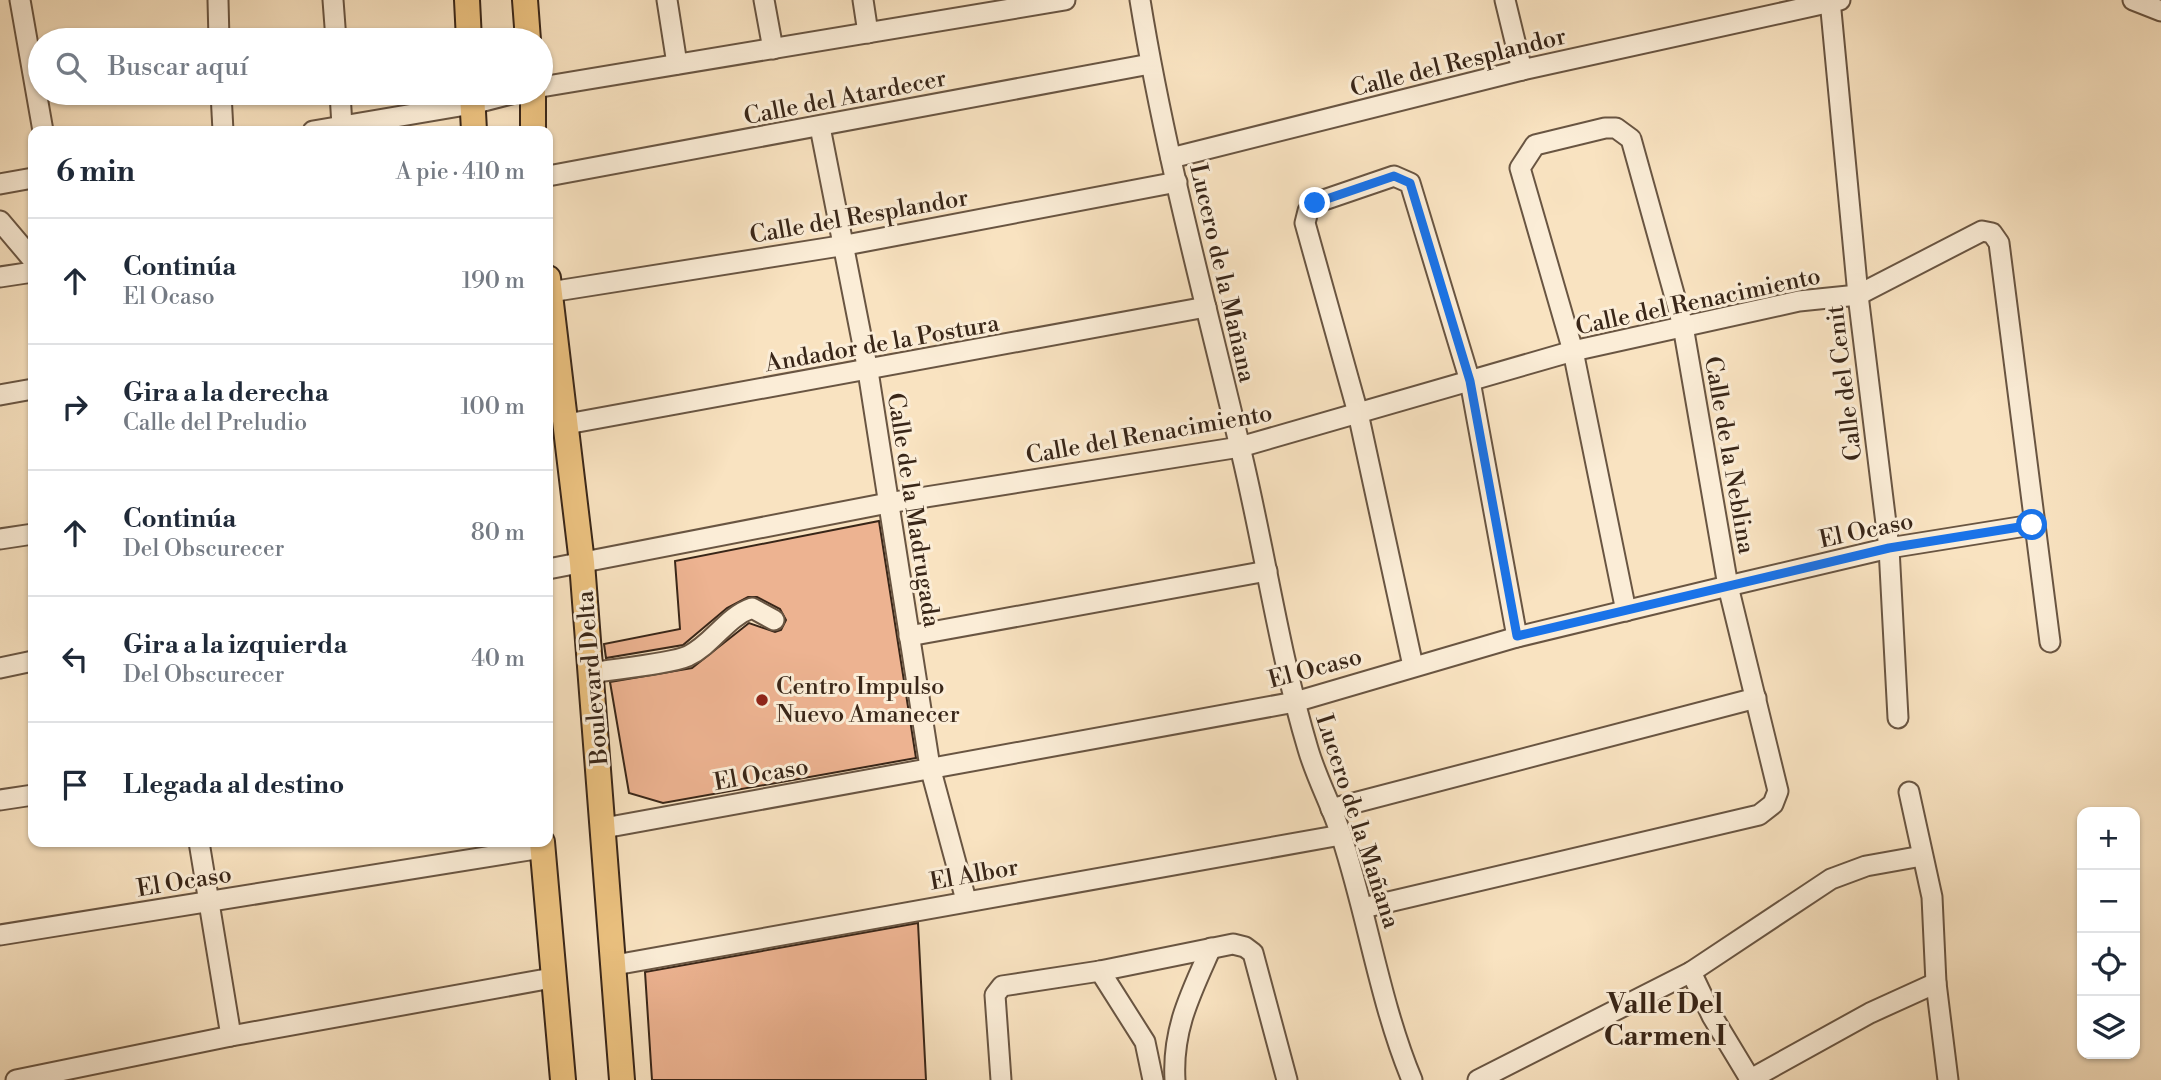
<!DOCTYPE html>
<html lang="es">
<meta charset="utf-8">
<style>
:root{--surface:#fff;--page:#f2f2f3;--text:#1f2937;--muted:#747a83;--line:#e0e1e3}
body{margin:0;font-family:"Libre Bodoni",serif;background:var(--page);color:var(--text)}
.controls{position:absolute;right:21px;bottom:21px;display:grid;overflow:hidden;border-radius:14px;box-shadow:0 2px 5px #0004}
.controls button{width:63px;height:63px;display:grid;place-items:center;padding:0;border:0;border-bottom:2px solid var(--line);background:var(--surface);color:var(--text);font:35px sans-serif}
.stop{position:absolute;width:21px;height:21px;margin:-16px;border:5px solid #1a73e8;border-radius:50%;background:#fff}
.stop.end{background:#1a73e8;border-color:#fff;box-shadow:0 2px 7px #0008}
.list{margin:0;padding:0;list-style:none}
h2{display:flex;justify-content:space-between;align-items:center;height:91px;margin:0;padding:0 28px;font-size:30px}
h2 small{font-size:23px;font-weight:400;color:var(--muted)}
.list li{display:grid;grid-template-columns:46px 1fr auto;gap:21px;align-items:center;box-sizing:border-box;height:126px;padding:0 28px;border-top:2px solid var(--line)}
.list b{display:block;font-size:26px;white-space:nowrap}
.list p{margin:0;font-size:23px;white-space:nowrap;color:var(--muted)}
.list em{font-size:23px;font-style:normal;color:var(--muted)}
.icon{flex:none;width:38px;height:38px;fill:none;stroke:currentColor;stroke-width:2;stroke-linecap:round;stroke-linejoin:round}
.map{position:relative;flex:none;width:2161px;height:1080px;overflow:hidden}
.search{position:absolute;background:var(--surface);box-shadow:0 2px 5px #0004;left:28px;top:28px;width:525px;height:77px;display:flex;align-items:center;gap:18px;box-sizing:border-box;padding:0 24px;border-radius:38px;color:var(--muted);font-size:26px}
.panel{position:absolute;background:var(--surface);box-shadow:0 2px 5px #0004;left:28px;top:126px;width:525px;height:721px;border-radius:14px}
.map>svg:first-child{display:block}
.building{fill:#edb391;stroke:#392618;stroke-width:2}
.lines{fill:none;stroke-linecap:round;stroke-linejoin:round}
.minor-casing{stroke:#695542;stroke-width:23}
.major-casing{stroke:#392618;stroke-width:28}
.minor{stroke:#fbedd7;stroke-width:19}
.major{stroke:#ecc280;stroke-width:24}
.route{stroke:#1a73e8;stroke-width:9}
.poi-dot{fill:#8f2418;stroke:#fbedd7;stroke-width:2.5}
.labels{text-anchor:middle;stroke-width:6;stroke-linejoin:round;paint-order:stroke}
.street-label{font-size:24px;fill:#392618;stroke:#fbedd7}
.poi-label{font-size:24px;fill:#392618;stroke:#fbedd7;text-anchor:start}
.quarter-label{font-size:28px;font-weight:bold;fill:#392618;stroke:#fbedd7}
</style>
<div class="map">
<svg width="2161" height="1080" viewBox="0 0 2161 1080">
<rect width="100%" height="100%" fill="#f9e3c1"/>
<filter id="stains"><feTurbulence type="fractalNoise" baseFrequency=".00286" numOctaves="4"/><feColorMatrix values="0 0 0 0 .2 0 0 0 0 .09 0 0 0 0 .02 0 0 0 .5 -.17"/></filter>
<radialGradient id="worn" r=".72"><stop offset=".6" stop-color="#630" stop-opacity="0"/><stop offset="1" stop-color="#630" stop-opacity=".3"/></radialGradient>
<g class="building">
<path d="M879 521 916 758 663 803 629 793 610 682 692 668 749 623 775 632 781 630 786 620 780 609 757 597H748L727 608 683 645 606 658 604 644 680 629 675 561Z"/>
<path d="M918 923 926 1080H652L645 972Z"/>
</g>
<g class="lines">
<defs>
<g id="minor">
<path d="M20 0 43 131"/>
<path d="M218 0 219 40"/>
<path d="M333 0 336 40"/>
<path d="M667 0 677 64"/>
<path d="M764 0 773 49"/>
<path d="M863 0 868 33"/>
<path d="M1140 0C1164 149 1204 296 1239 443 1264 544 1278 649 1308 749 1317 780 1333 808 1342 838 1368 918 1380 1003 1412 1080"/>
<path d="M1505 0 1522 70"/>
<path d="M1830 0 1858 295 1889 548 1898 718"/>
<path d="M2133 0 2161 11"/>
<path d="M541 87 1065 0"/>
<path d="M221 93 223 131"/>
<path d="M340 93 342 126"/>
<path d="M820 127 868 371 930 767 966 900"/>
<path d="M313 131 472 104 515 93"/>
<path d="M1171 158 1522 70 1840 0"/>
<path d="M548 176 1150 64"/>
<path d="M0 184 33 178"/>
<path d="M0 221 33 260"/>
<path d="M0 277 33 272"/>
<path d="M550 292 846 245 1177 182"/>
<path d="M0 395 33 389"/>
<path d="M567 424 1206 307"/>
<path d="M0 539 33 534"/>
<path d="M548 569 888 503 1240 447 1573 351 1799 301 1858 295 1982 231 1992 233 1999 243 2050 642"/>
<path d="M909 636 1267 571"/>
<path d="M1413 666 1358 413 1305 223 1308 211 1315 203 1394 176 1410 183 1470 381 1517 637"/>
<path d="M0 668 33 661"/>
<path d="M591 673C613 669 670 664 688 656 713 644 726 617 752 608L774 620"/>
<path d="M1909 792 1932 897 1936 983 1948 1080"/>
<path d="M0 800 33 795"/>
<path d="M1331 809 1756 698"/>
<path d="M604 828 1295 702 1517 637 1728 586 1889 548 2032 525"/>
<path d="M199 842 231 1036"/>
<path d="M1363 908 1759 815 1773 804 1778 791 1728 586 1683 326 1631 139 1616 128H1605L1535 145 1520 168 1573 351 1626 611"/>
<path d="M0 935 542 848"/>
<path d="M615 965 1341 835"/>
<path d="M1100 971 1145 1042 1153 1080"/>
<path d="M1691 972 1712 1016 1750 1079"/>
<path d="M16 1080 231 1036 552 978"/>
<path d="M1001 1080 995 995 1002 986 1100 971 1233 944 1245 947 1253 953 1287 1080"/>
<path d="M1175 1080C1172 1029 1191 993 1211 948"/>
<path d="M1478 1080 1691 972 1831 879 1866 866 1922 856"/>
<path d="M1749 1080 1870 1013 1936 983"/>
</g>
<g id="major">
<path d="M467 0 469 40"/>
<path d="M525 0 528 40"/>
<path d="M472 93 474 131"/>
<path d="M533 93V131"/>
<path d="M548 278 582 563 622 1080"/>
<path d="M542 842 563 1080"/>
</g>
</defs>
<use href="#minor" class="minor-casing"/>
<use href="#major" class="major-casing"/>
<use href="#minor" class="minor"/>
<use href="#major" class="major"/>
</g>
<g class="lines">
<path class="route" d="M1315 203 1394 176 1410 183 1470 381 1517 636 1889 548 2032 525"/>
</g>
<circle class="poi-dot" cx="762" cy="700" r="7"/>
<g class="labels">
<g class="street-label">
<text transform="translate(1458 62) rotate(-14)" y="8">Calle del Resplandor</text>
<text transform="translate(845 97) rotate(-11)" y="8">Calle del Atardecer</text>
<text transform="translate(859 216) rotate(-10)" y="8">Calle del Resplandor</text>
<text transform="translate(1223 273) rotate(77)" y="8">Lucero de la Mañana</text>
<text transform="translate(1698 301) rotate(-12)" y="8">Calle del Renacimiento</text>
<text transform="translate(882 343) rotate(-10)" y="8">Andador de la Postura</text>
<text transform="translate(1844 383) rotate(-97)" y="8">Calle del Cenit</text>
<text transform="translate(1149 434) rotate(-10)" y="8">Calle del Renacimiento</text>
<text transform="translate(1730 455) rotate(80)" y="8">Calle de la Neblina</text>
<text transform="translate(914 510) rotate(81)" y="8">Calle de la Madrugada</text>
<text transform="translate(1866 530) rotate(-12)" y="8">El Ocaso</text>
<text transform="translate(1315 668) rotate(-15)" y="8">El Ocaso</text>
<text transform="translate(592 678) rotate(-95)" y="8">Boulevard Delta</text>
<text transform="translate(761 774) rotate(-10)" y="8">El Ocaso</text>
<text transform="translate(1358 821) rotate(72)" y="8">Lucero de la Mañana</text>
<text transform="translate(974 874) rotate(-10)" y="8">El Albor</text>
<text transform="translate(184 881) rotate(-9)" y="8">El Ocaso</text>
</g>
<g class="poi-label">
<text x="776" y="694">Centro Impulso<tspan x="776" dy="28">Nuevo Amanecer</tspan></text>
</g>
<g class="quarter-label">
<text x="1665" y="1013">Valle Del<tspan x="1665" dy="32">Carmen I</tspan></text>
</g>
</g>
<rect width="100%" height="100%" filter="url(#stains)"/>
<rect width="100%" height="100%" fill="url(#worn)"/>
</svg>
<div class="controls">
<button>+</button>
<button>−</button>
<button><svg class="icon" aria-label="locate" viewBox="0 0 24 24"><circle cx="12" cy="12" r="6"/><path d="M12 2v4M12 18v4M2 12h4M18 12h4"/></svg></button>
<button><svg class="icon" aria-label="layers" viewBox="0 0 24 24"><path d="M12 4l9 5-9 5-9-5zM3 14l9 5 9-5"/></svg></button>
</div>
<div class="stop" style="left:2032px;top:525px"></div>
<div class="stop end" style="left:1315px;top:203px"></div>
<div class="search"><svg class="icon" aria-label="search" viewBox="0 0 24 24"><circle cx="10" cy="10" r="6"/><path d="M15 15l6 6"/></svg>Buscar aquí</div>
<section class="panel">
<h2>6 min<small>A pie · 410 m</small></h2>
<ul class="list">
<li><svg class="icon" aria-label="ahead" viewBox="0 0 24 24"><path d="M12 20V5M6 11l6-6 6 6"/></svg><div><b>Continúa</b><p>El Ocaso</p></div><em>190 m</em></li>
<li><svg class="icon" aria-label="right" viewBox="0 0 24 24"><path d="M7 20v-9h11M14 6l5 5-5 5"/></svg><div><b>Gira a la derecha</b><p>Calle del Preludio</p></div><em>100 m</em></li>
<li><svg class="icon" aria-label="ahead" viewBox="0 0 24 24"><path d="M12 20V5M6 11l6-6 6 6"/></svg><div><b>Continúa</b><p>Del Obscurecer</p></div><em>80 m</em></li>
<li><svg class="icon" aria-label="left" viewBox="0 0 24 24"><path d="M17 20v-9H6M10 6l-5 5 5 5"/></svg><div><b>Gira a la izquierda</b><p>Del Obscurecer</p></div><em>40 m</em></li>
<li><svg class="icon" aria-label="arrive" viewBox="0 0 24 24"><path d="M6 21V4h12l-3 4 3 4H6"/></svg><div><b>Llegada al destino</b></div></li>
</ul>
</section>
</div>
